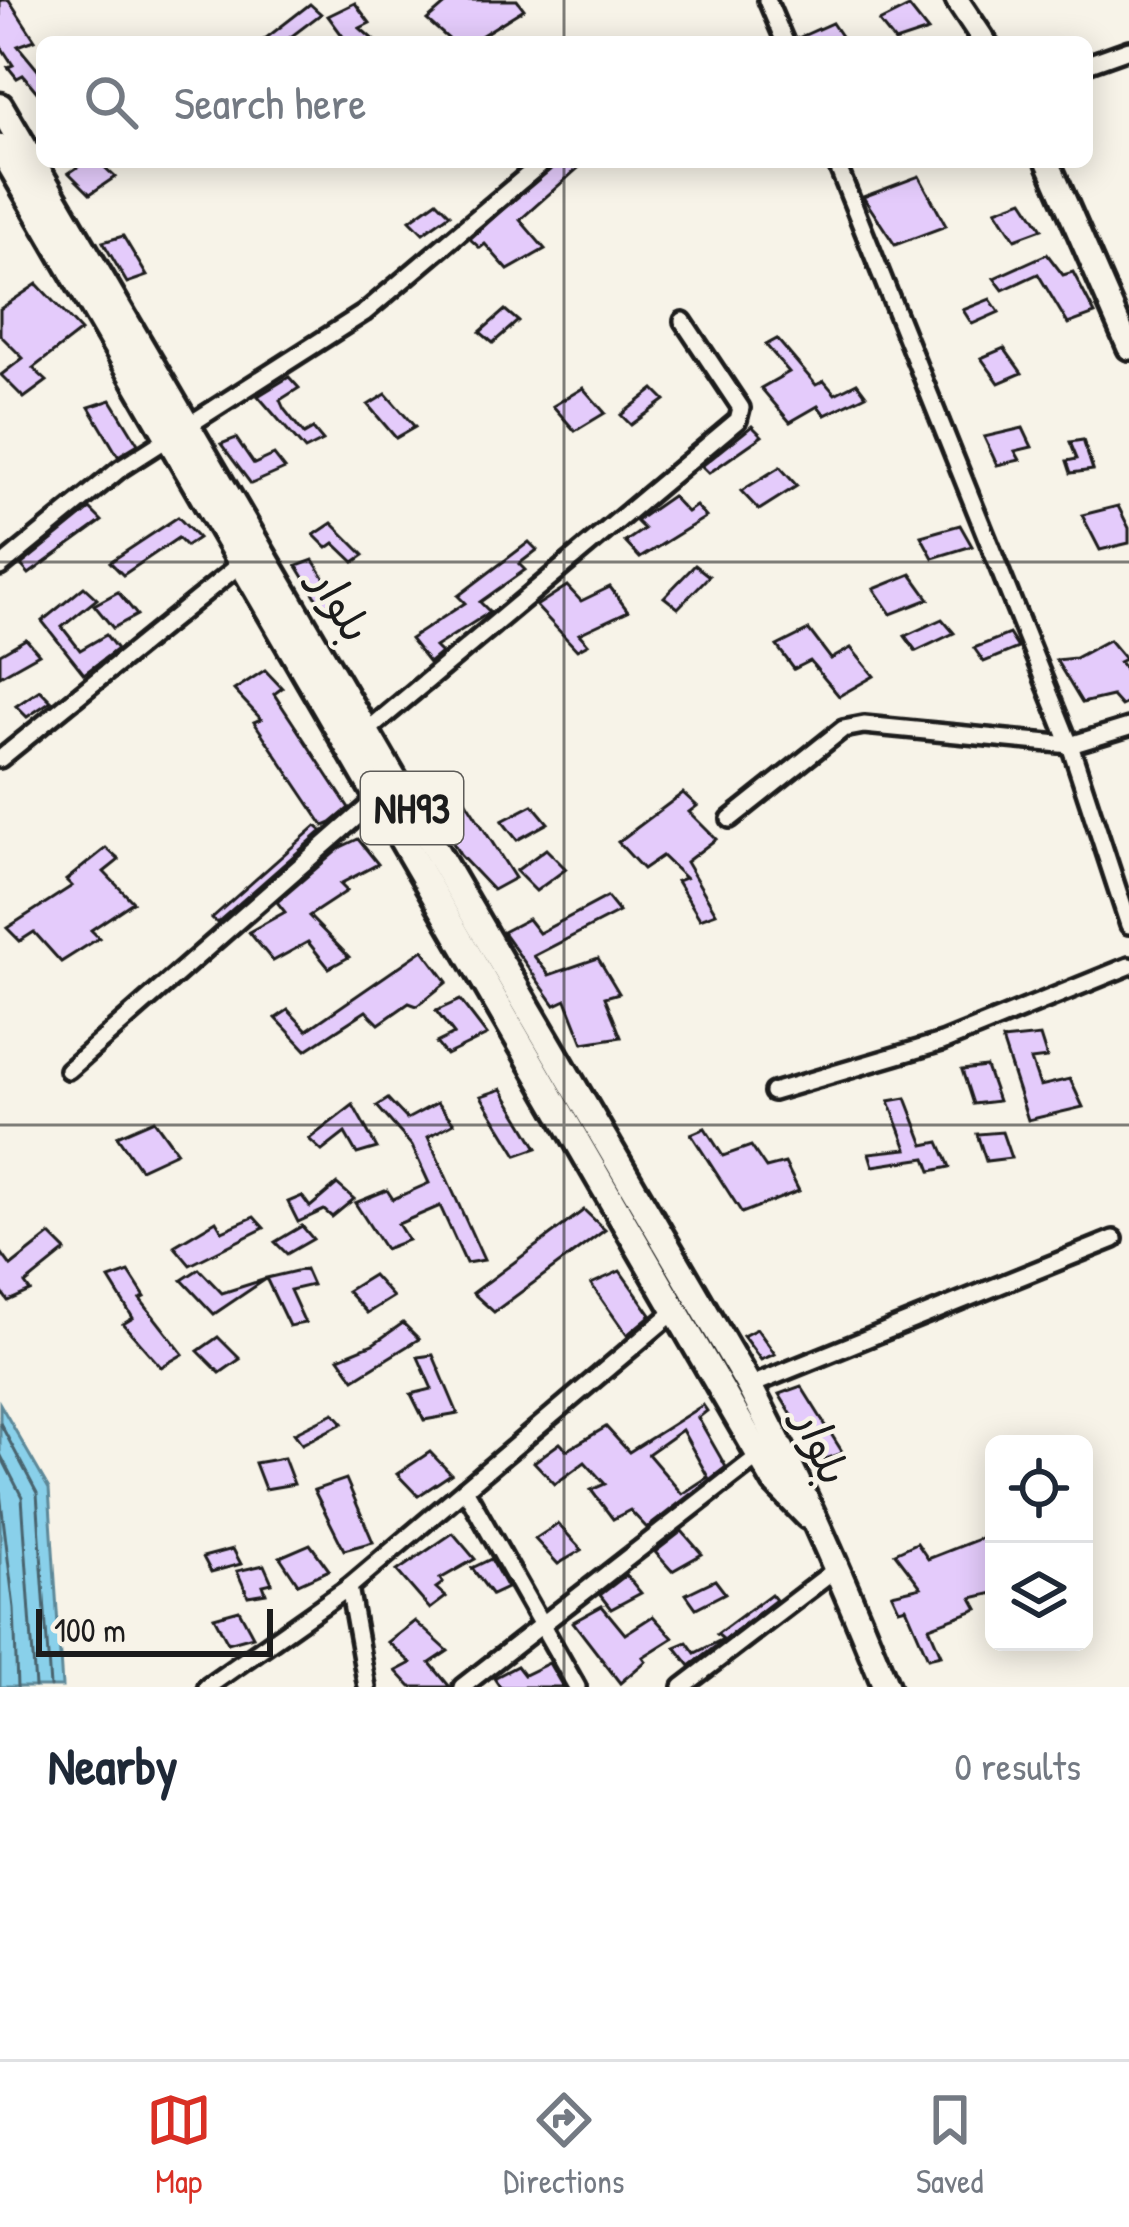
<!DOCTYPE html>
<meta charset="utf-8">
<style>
:root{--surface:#fff;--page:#f2f2f3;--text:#1f2937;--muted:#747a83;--line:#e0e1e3;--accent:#d93025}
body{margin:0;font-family:"Patrick Hand","Playpen Sans Arabic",sans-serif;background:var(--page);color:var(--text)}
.controls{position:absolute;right:36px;bottom:36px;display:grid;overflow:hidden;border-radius:18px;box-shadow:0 6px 30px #0003}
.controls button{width:108px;height:108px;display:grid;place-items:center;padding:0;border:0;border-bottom:3px solid var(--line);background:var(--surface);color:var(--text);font:60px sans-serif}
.scale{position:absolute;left:36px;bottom:30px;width:237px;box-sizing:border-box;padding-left:12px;border:6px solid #1c1c1c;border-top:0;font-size:33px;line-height:42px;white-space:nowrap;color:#1c1c1c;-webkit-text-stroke:9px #f7f3e8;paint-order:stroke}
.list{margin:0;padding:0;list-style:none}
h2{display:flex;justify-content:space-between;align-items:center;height:156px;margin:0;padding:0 48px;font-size:51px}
h2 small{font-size:39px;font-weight:400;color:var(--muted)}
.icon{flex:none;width:66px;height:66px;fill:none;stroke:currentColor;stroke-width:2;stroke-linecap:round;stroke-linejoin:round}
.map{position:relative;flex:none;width:1129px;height:1687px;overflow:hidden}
.search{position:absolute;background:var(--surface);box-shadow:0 6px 30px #0003;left:36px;right:36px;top:36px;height:132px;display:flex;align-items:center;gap:30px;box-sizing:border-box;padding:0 42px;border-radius:18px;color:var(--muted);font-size:45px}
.sheet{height:372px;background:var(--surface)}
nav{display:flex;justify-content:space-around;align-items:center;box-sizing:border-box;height:168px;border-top:3px solid var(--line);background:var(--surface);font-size:33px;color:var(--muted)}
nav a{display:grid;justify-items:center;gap:6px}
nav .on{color:var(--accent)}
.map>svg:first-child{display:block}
.water{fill:#89d0ea;stroke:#5d8898;stroke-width:3}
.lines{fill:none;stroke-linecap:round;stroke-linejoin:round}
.shore{stroke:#48646e;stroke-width:3}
.building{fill:#e4cbfb;stroke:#1c1c1c;stroke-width:3;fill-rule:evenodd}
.street-casing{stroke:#1c1c1c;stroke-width:24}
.secondary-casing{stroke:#1c1c1c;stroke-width:30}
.primary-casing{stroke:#1c1c1c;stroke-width:33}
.street{stroke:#f7f3e8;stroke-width:15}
.secondary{stroke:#f7f3e8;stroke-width:21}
.primary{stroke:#f7f3e8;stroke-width:24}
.grid{fill:none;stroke:#1c1c1c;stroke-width:3;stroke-opacity:0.55}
.labels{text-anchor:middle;stroke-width:9;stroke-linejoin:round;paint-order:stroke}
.shield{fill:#f7f3e8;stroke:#5e5c59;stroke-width:3}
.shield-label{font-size:42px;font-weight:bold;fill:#1c1c1c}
.street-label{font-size:45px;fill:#1c1c1c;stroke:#f7f3e8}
</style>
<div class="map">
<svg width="1129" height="1687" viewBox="0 0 1129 1687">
<rect width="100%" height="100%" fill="#f7f3e8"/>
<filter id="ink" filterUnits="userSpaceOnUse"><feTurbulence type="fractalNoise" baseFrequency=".00833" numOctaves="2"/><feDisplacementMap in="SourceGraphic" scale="24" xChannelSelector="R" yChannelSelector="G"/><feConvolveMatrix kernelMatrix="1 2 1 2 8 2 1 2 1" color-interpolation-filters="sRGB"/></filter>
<g filter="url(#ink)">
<path class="water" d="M0 1404 49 1489 62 1687H0Z"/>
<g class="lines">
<g class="shore">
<path d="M0 1423 37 1493 50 1687"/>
<path d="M0 1454 22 1497 35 1687"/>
<path d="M0 1493 14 1608 17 1687"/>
</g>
</g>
<g class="building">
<path d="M0 0H9L35 40 18 46 42 75V98L23 75 17 78 8 67 13 65 0 45Z"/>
<path d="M450 0H517L524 9 471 42H452L427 20Z"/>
<path d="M355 3 370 23 360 28 376 42H347L328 16Z"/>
<path d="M310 4 321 14 284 42H261Z"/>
<path d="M909 7 928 31 895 42 879 22Z"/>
<path d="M832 23 845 42H797L796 39Z"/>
<path d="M85 162H99L115 177 90 194 69 173Z"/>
<path d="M555 162H585L520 220 545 249 508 270 485 244 480 248 470 239Z"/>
<path d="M919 176 946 226 895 245 863 197Z"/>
<path d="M1023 200 1042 229 1015 239 996 210Z"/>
<path d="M437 201 450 214 423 233 410 220Z"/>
<path d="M123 236 147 276 127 283 103 242Z"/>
<path d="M1047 254 1063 275 1073 272 1095 314 1068 324 1038 274 1003 290 994 278Z"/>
<path d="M37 284 81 331 33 368 47 381 24 398 1 375 23 358 0 335V309Z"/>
<path d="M990 299 999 312 972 324 963 310Z"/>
<path d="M505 310 518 321 493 343 480 332Z"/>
<path d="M777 339 816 385 824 381 835 394 857 383 866 395 825 415 818 406 790 422 761 388 789 372 766 345Z"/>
<path d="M1004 348 1022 373 999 383 981 358Z"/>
<path d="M289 377 299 388 280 400 284 409 304 434 313 429 323 441 305 450 258 396Z"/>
<path d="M583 388 605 413 575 431 553 406Z"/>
<path d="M654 389 665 400 631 425 621 415Z"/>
<path d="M386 394 415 427 396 438 368 405Z"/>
<path d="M111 400 138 444 118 456 89 407Z"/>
<path d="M752 426 762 436 709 473 702 466Z"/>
<path d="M1023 428 1032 447 1015 451 1020 460 997 465 984 437Z"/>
<path d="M236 438 254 464 274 455 285 469 251 484 221 444Z"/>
<path d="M1083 440 1093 470 1071 473 1067 461 1077 459 1070 442Z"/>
<path d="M780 467 797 486 759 510 741 491Z"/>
<path d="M672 496 687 512 696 506 706 517 640 558 625 542 644 529 636 521Z"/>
<path d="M1118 506 1129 528V543L1100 550 1082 515Z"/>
<path d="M90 509 102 521 29 574 21 565Z"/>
<path d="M178 517 198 538 186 546 178 538 123 575 110 562Z"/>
<path d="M332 523 364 555 354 562 334 543 327 548 314 535Z"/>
<path d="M960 525 972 546 933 558 921 536Z"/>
<path d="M529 542 537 550 519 564 525 570 480 602 490 612 435 647 441 653 429 663 410 639 465 603 458 596Z"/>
<path d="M313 560 339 601 322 607 297 566Z"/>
<path d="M695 565 709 576 678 608 664 597Z"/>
<path d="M911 574 929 599 891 614 874 589Z"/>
<path d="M567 586 581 601 610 587 628 611 579 634 588 644 577 650 536 606Z"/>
<path d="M84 587 97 599 62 627 80 650 106 635 117 649 84 674 42 621Z"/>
<path d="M118 592 137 615 113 628 94 605Z"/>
<path d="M942 619 954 633 916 651 905 636Z"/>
<path d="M809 630 831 659 851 648 874 676 839 696 810 661 794 669 777 646Z"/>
<path d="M1009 634 1018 648 984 662 974 648Z"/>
<path d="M26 639 39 654 0 676V654Z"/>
<path d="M1109 640 1125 659 1119 662 1129 674V702L1121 706 1112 696 1082 703 1056 660 1075 658Z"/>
<path d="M265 670 282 688 274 694 349 808 331 823 324 826 254 722 261 719 234 690Z"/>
<path d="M40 690 51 701 27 717 16 706Z"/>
<path d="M458 789 515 878 493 890 460 855 428 799Z"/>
<path d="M683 793 697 806 689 812 716 839 686 862 716 913 700 919 677 881 685 878 662 856 643 869 618 842Z"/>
<path d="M533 805 548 823 517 840 502 821Z"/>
<path d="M316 826 322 831 217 923 212 918Z"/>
<path d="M358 839 378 864 340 884 347 891 309 916 349 957 329 968 308 942 273 961 249 932 285 912 277 902 341 847Z"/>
<path d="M106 848 119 860 104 872 133 902 91 930 99 938 61 962 34 932 20 941 7 928 72 886 66 880Z"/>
<path d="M546 849 566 869 536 891 516 871Z"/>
<path d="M607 897 619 912 534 956 549 975 598 958 619 993 605 997 621 1037 583 1043 566 1000 555 1005 503 932 528 919 539 933Z"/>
<path d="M423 950 447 982 417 1006 409 1003 379 1024 366 1011 306 1050 276 1018 288 1010 307 1030Z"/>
<path d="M460 1000 487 1035 446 1055 436 1043 454 1034 436 1011Z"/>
<path d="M1040 1036 1047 1058 1031 1060 1040 1086 1070 1079 1083 1107 1028 1120 1002 1040Z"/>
<path d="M986 1067 998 1101 973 1104 962 1070Z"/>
<path d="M502 1089 537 1148 517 1155 481 1096Z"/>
<path d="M906 1098 924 1145 939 1142 950 1167 931 1171 926 1158 873 1166 869 1153 907 1149 889 1101Z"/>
<path d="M388 1099 407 1119 437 1103 454 1123 428 1137 484 1260 466 1263 440 1206 398 1224 408 1240 385 1249 355 1203 387 1190 393 1199 429 1183 412 1146 377 1106Z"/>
<path d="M353 1105 377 1148 357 1154 345 1133 322 1151 309 1139Z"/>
<path d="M154 1120 177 1152 140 1169 117 1136Z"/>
<path d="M705 1128 723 1156 751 1146 766 1168 785 1163 799 1191 742 1213 691 1134Z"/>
<path d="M1002 1132 1011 1158 986 1161 977 1134Z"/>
<path d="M337 1184 354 1199 332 1217 324 1210 298 1222 288 1202 302 1196 310 1207Z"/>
<path d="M584 1210 605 1230 494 1312 473 1293Z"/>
<path d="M254 1217 264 1228 190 1265 174 1246 216 1221 222 1231Z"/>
<path d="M302 1226 313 1239 287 1254 275 1242Z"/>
<path d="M50 1235 66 1251 25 1284 30 1291 8 1301 0 1290V1251L11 1266Z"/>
<path d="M199 1269 222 1293 266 1279 214 1314 182 1280Z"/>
<path d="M305 1269 312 1285 290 1290 305 1323 289 1326 266 1278Z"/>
<path d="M620 1271 651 1315 627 1335 591 1284Z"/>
<path d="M129 1272 145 1297 140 1299 183 1354 161 1367 123 1324 133 1318 109 1279Z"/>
<path d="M373 1275 393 1297 367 1313 347 1291Z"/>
<path d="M403 1323 419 1339 354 1379 339 1358 373 1344Z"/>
<path d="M757 1329 775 1354 761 1360 743 1336Z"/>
<path d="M218 1337 240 1359 220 1373 198 1351Z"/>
<path d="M433 1355 458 1414 424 1420 411 1394 432 1389 418 1357Z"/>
<path d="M801 1386 843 1453 820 1461 779 1394Z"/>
<path d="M703 1405 707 1411 698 1418 726 1467 647 1528 630 1510 613 1519 591 1490 605 1484 585 1462 555 1484 534 1462 560 1443 567 1450 606 1427 629 1452ZM682 1430 708 1477 682 1494 648 1454Z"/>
<path d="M334 1413 343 1423 302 1444 294 1433Z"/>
<path d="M430 1452 451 1474 418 1496 397 1474Z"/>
<path d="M284 1458 294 1484 265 1489 255 1463Z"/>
<path d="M346 1479 373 1542 344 1550 314 1490Z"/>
<path d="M558 1524 582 1550 558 1564 535 1539Z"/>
<path d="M682 1531 702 1554 672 1571 655 1552Z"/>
<path d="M453 1533 475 1559 440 1579 443 1583 436 1588 446 1597 430 1609 397 1571Z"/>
<path d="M994 1533V1593L972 1598 978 1609 929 1627 941 1655 928 1658 906 1607 899 1609 892 1594 921 1587 895 1553 917 1543 928 1559Z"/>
<path d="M310 1544 329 1570 298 1584 280 1557Z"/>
<path d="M233 1549 241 1564 211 1572 203 1557Z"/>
<path d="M491 1559 507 1588 492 1595 472 1568Z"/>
<path d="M264 1565 272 1583 263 1585 266 1593 248 1596 237 1571Z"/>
<path d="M626 1575 641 1593 611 1609 600 1595Z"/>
<path d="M715 1580 725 1593 696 1608 686 1594Z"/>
<path d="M771 1594 776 1600 690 1666 675 1647 687 1642 695 1653 723 1639 717 1634Z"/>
<path d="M602 1606 625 1634 653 1616 673 1638 643 1657 646 1661 620 1683 573 1622Z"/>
<path d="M239 1610 253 1636 228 1643 214 1617Z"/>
<path d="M415 1621 448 1651 430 1663 450 1687H411L396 1671 411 1663 388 1642Z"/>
<path d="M549 1663 563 1687H500L494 1678 517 1666 524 1675Z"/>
</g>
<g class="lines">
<defs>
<g id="street">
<path d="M767 0 785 42"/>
<path d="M1087 64 1129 49"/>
<path d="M836 162 1070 745 1129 925"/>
<path d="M0 567 120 469 364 313 543 162"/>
<path d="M367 731 738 420 741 408 683 321"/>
<path d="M0 759 243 562"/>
<path d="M730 819 843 729 864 725 1070 745 1129 727"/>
<path d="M68 1070 378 798"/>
<path d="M773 1092 942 1042 1129 966"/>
<path d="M749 1386 1114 1239"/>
<path d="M465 1489 577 1687"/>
<path d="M349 1587 367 1687"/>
<path d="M207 1687 349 1587 675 1311"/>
<path d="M462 1687 760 1455"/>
<path d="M682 1687 835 1570"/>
</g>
<g id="secondary">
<path d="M957 0 985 42"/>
<path d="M1048 162 1129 348"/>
</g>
<g id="primary">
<path d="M0 106 749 1386C801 1483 845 1585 886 1687"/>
<path d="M0 147 775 1482 808 1516"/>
</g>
</defs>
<use href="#street" class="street-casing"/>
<use href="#secondary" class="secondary-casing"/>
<use href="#primary" class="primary-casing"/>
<use href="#street" class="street"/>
<use href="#secondary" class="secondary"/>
<use href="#primary" class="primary"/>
</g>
</g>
<path class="grid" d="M564 0V42M564 162V1687M0 562H1129M0 1125H1129"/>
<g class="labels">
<rect class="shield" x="361" y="772" width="102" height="72" rx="9"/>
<g class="shield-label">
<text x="412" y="823">NH93</text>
</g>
<g class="street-label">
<text transform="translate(342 605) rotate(60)" y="16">بلوار</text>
<text transform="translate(823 1447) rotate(68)" y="16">بلوار</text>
</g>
</g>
</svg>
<div class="controls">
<button><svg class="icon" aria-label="locate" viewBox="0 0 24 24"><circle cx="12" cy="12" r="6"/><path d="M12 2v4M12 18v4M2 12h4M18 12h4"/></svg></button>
<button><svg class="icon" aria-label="layers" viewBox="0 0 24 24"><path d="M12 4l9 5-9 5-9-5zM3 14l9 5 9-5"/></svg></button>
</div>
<div class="scale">100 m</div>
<div class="search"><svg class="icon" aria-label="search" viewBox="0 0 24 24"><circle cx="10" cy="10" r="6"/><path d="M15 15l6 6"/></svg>Search here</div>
</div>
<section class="sheet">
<h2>Nearby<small>0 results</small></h2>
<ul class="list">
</ul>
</section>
<nav>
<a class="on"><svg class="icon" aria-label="map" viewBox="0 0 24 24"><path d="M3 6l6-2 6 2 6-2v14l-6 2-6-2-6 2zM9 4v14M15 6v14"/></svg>Map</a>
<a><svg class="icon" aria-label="directions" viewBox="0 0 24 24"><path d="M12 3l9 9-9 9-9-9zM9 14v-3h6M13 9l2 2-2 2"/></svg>Directions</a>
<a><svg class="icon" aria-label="saved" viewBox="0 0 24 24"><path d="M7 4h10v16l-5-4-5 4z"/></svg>Saved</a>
</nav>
